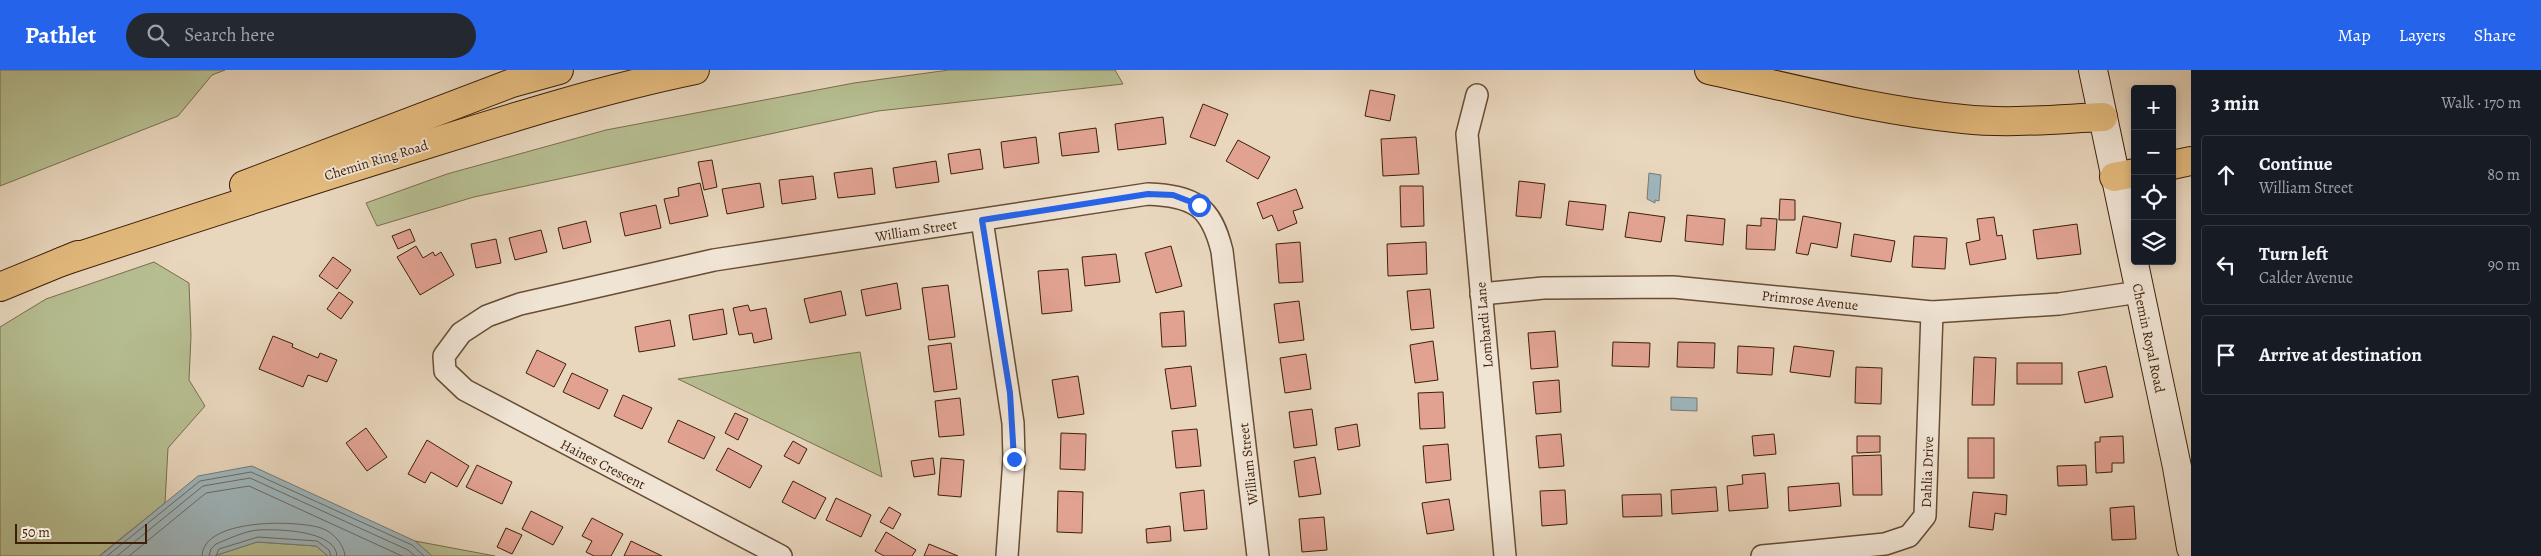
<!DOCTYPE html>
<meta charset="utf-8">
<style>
:root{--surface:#171b24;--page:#242831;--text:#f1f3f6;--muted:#9ea1a6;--line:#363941;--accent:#2563eb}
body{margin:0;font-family:Alegreya,serif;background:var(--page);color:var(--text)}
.controls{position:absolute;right:15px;top:15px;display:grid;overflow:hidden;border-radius:5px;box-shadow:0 2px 8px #0003}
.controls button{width:45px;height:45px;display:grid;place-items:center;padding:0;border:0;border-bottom:1px solid var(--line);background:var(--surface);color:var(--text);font:25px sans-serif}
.scale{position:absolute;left:15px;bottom:12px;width:132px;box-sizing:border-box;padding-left:5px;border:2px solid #3d1f08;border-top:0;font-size:14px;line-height:18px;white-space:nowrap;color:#3d1f08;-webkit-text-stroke:4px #f0e4d4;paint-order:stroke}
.stop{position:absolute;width:15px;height:15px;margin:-11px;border:4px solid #2563eb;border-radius:50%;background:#fff}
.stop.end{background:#2563eb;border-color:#fff;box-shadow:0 1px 5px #0008}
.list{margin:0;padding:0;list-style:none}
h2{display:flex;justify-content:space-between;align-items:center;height:65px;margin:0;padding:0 20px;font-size:21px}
h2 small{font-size:16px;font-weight:400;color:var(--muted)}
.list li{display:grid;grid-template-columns:32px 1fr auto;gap:15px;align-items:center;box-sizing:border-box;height:80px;margin:0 10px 10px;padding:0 10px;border:1px solid var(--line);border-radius:5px}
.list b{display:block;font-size:19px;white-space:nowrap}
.list p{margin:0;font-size:16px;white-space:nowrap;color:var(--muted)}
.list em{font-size:16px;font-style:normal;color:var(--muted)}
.icon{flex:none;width:28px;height:28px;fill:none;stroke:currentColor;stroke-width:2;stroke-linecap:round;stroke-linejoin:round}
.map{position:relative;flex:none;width:2191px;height:486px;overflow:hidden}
header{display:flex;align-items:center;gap:30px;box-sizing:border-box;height:70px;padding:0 25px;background:var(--accent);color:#fff}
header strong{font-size:24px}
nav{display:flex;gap:28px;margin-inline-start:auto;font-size:18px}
.search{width:350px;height:45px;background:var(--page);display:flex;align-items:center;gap:12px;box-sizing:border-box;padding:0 18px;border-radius:28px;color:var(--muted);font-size:19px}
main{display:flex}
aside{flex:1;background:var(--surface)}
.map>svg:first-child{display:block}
.green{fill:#b6be91;stroke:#7a6e4c}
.water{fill:#9eb6bd;stroke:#777a75}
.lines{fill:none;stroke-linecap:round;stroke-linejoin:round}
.shore{stroke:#6e6a62;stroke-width:1}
.building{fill:#e1a292;stroke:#3d1f08}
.minor-casing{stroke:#684d35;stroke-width:24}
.secondary-casing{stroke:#3d1f08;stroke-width:30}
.trunk-casing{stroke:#3d1f08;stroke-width:30}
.minor{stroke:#f0e4d4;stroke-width:21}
.secondary{stroke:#f0e4d4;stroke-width:28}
.trunk{stroke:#e4bb7e;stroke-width:28}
.route{stroke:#2563eb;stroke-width:6}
.labels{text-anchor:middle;stroke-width:4;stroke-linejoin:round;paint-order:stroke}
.street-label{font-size:14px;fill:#3d1f08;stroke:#f0e4d4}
</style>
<header>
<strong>Pathlet</strong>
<div class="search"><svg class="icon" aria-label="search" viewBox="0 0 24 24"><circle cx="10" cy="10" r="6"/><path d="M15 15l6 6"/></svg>Search here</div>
<nav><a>Map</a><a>Layers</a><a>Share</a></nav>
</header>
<main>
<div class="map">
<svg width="2191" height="486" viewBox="0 0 2191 486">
<rect width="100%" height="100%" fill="#e8d6bd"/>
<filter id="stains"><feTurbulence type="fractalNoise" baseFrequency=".004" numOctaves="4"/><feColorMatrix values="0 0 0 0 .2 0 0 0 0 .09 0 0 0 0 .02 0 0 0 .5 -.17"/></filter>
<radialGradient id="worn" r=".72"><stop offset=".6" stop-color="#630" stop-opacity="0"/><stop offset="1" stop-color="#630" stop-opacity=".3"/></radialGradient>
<g class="green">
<path d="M0 0H225L212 5 178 46 0 116Z"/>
<path d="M949 0H1115L1123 14 878 41 474 127 377 156 366 133 447 104 606 60 854 13Z"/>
<path d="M154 192 189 213 191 266 189 310 205 336 168 378 165 433 99 486H0V257L46 229Z"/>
<path d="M860 282 882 407 678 309Z"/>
<path d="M415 471 495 486H432Z"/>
<path d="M257 472 316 476 328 486H214Z"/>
</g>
<g class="water">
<path d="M1649 103 1661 105 1659 131 1655 130V133L1647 129Z"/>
<path d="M1671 327 1697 328V341L1671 340Z"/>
<path d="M252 396 415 471 432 486H328L316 476 257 472 214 486H100L198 406Z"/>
</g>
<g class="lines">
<g class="shore">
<path d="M107 486 200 411 251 402 412 475 424 486"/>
<path d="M117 486 203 416 250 408 408 480 415 486"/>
<path d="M129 486 206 423 249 416 402 486"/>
<path d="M202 486C203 448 296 450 321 458 333 462 344 474 345 486"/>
<path d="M209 486 211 479 216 474C228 469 245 461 258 460 277 459 336 460 337 486"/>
<path d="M216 486 219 479 258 467 317 471 329 480 331 486"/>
</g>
</g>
<g class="building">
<path d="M1370 20 1395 25 1390 51 1365 46Z"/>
<path d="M1203 34 1228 44 1215 76 1190 67Z"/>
<path d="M1163 47 1166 74 1118 80 1115 54Z"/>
<path d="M1096 58 1099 82 1062 86 1059 63Z"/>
<path d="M1036 67 1039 93 1004 98 1001 72Z"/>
<path d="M1416 67 1419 104 1383 106 1381 69Z"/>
<path d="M1238 70 1270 87 1258 109 1226 91Z"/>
<path d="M980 79 983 99 951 104 948 84Z"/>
<path d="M712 90 717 117 704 120 698 92Z"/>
<path d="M936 91 939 112 896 118 893 98Z"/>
<path d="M872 98 875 124 838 128 834 103Z"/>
<path d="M813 106 816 129 782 134 779 110Z"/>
<path d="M1519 111 1545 114 1541 148 1516 146Z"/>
<path d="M700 113 708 146 670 154 664 129 679 126 678 118Z"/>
<path d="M760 113 764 137 727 144 722 119Z"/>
<path d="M1400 116H1423L1424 156 1401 157Z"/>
<path d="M1296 119 1303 138 1293 141 1297 153 1278 161 1272 145 1263 149 1257 133Z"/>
<path d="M1780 129 1795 130V150H1779Z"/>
<path d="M1569 131 1606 135 1603 160 1566 155Z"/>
<path d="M656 135 661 158 625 166 620 143Z"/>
<path d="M1629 142 1665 147 1661 172 1625 167Z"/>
<path d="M1687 145 1725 149 1723 175 1685 171Z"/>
<path d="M1803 146 1841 153 1837 178 1811 173 1808 185 1796 183Z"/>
<path d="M1994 147 1997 166 2002 165 2006 189 1970 195 1966 173 1980 170 1977 149Z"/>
<path d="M1761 148 1777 149 1775 180 1746 179 1747 155 1761 156Z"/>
<path d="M586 151 591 172 563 179 558 158Z"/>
<path d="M2077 154 2081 184 2037 189 2033 160Z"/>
<path d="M410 159 415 171 398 179 392 166Z"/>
<path d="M541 160 547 182 515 190 509 168Z"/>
<path d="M1854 164 1895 171 1891 192 1851 186Z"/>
<path d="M1914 166 1947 168 1945 199 1912 197Z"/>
<path d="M496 169 501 193 476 198 471 174Z"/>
<path d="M1300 172 1303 212 1279 213 1276 174Z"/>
<path d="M1426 172 1427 204 1388 206 1387 174Z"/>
<path d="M416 176 423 188 433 182 435 186 441 182 454 205 420 225 397 187Z"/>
<path d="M1171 176 1182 216 1156 223 1145 183Z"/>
<path d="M1116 184 1120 212 1085 216 1082 187Z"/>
<path d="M333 187 351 200 337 219 319 206Z"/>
<path d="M1068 199 1072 241 1042 244 1038 201Z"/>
<path d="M897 213 901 239 866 246 861 220Z"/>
<path d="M948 215 955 267 929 270 922 218Z"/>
<path d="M1430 219 1434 258 1411 260 1407 221Z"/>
<path d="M841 221 846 245 810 253 804 229Z"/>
<path d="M339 222 353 232 341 249 327 239Z"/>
<path d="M1299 231 1304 270 1279 273 1274 234Z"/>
<path d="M748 235 750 241 766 238 772 269 754 273 752 263 739 265 733 238Z"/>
<path d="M723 239 727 264 693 270 689 245Z"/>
<path d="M1184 241 1186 276 1162 277 1160 243Z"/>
<path d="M670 250 675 276 639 282 635 257Z"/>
<path d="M1555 261 1558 297 1531 299 1528 263Z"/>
<path d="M273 266 293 274 292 277 318 288 320 283 337 290 327 312 308 305 303 317 259 299Z"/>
<path d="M1433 271 1438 310 1415 313 1410 275Z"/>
<path d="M1613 272 1650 273 1649 297 1612 296Z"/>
<path d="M1678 272 1715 273 1714 298 1677 297Z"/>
<path d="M951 273 957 319 934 322 928 276Z"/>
<path d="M1738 276 1774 278 1772 305 1737 303Z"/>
<path d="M1794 276 1834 281 1830 307 1790 302Z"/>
<path d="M537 280 566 294 554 317 526 303Z"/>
<path d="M1306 284 1311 319 1285 323 1280 288Z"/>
<path d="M1974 287 1996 288 1994 335H1972Z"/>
<rect x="2017" y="293" width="45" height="21"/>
<path d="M1191 296 1196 336 1171 339 1165 299Z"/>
<path d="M2106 296 2113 327 2085 333 2078 302Z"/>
<path d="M1856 297 1882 298 1881 334 1855 333Z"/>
<path d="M572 303 608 320 599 339 563 322Z"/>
<path d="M1078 306 1084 344 1058 348 1052 310Z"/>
<path d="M1559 310 1561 342 1536 344 1533 312Z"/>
<path d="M1443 322 1445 358 1420 359 1418 323Z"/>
<path d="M623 325 652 338 642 359 614 346Z"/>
<path d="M960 328 964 365 939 367 935 331Z"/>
<path d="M1312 339 1317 375 1294 378 1289 342Z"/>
<path d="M735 343 748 349 738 370 725 363Z"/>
<path d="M678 350 715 367 704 389 668 372Z"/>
<path d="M1357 354 1360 376 1338 380 1335 358Z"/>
<path d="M366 358 387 387 367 401 346 373Z"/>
<path d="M1197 359 1201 396 1176 398 1172 361Z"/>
<path d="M1061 363 1086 364 1085 400 1060 399Z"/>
<path d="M1561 364 1564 396 1539 398 1536 366Z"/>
<path d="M1774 364 1776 384 1754 386 1752 366Z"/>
<path d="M1857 366H1880V382L1857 383Z"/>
<path d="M2123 366 2124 393H2112V402L2096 403 2095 372H2100V367Z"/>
<rect x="1968" y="368" width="26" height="40"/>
<path d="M427 370 469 396 457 417 431 402 425 413 408 404Z"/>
<path d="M793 371 807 379 799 394 784 386Z"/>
<path d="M1448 374 1451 410 1426 413 1423 376Z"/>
<path d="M728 378 762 396 750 418 716 400Z"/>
<path d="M1881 385 1882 425H1853L1852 386Z"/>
<path d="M1315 387 1321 424 1299 427 1294 391Z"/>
<path d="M933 388 935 404 914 407 911 391Z"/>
<path d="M941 388 964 390 961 427 938 425Z"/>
<path d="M477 395 512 412 502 434 466 417Z"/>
<path d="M2086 395 2087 415 2058 416 2057 396Z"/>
<path d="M1765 403 1768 438 1729 441 1727 416 1743 414 1742 405Z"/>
<path d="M793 411 826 428 815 449 782 432Z"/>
<path d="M1839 413 1841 436 1789 441 1788 417Z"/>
<path d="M1716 417 1718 441 1672 444 1671 420Z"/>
<path d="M1204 420 1207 459 1184 461 1180 423Z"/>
<path d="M1565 420 1567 454 1542 456 1540 421Z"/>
<path d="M1058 421 1083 422 1082 463 1057 462Z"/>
<path d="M1973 422 2007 425 2006 445 1995 443 1993 460 1969 457Z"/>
<path d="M1661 424 1662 446 1623 447 1622 425Z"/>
<path d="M836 428 871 445 861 467 826 450Z"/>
<path d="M1449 429 1454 460 1427 464 1422 433Z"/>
<path d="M2134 436 2136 469 2112 470 2110 438Z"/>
<path d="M889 437 901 444 893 459 880 452Z"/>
<path d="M531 441 563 457 553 475 522 459Z"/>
<path d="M1324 447 1327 480 1302 482 1299 449Z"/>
<path d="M592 448 623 464 611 486H594L586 482 592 471 582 466Z"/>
<path d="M1170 456 1171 471 1147 473 1146 459Z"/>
<path d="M506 458 522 465 512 484 497 477Z"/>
<path d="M886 462 916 480 912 486H884L875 481Z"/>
<path d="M631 471 662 486H624Z"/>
<path d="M929 474 958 486H924Z"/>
</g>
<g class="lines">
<defs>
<g id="minor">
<path d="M1477 25 1467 64 1505 486"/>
<path d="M982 150 1013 353 1014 389 1007 486"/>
<path d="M1481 224 1543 218 1673 217 1932 242 2059 234 2139 222"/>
<path d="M781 486 465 320 445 301 444 286 461 263 487 246 520 234 714 190 1148 124C1194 126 1211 136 1222 181L1258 486"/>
<path d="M1762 486 1885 474 1909 466 1925 446 1932 242"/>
</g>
<path id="secondary" d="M2093 0 2177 397 2191 478"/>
<g id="trunk">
<path d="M1709 0C1793 18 1877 41 1963 49 2009 54 2057 49 2103 47"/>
<path d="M2172 95 2191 91"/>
<path d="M2114 107 2135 103"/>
<path d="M244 115 512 13 559 0"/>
<path d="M61 192C182 152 303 113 425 75 514 47 603 19 695 0"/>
<path d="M0 217 78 185"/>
</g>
</defs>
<use href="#minor" class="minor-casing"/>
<use href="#secondary" class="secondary-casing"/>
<use href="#trunk" class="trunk-casing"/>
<use href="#minor" class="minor"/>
<use href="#secondary" class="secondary"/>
<use href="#trunk" class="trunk"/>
</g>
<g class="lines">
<path class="route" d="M1014 389 1010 323 982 150 1148 124 1173 125 1199 135"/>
</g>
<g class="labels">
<g class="street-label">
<text transform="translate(376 90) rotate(-17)" y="5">Chemin Ring Road</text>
<text transform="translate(916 160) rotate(-9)" y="5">William Street</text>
<text transform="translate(1810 230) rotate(6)" y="5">Primrose Avenue</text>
<text transform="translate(1484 255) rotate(-95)" y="5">Lombardi Lane</text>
<text transform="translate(2149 268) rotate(78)" y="5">Chemin Royal Road</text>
<text transform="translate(603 394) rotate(27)" y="5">Haines Crescent</text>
<text transform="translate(1248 394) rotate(-97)" y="5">William Street</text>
<text transform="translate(1927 402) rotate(-88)" y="5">Dahlia Drive</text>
</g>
</g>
<rect width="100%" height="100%" filter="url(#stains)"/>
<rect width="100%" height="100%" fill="url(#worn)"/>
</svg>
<div class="controls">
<button>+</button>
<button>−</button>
<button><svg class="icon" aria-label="locate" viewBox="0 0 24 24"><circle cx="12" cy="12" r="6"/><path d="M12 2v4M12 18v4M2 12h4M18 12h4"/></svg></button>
<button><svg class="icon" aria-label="layers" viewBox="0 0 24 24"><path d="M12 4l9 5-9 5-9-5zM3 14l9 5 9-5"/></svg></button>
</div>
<div class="scale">50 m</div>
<div class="stop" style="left:1199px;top:135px"></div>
<div class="stop end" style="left:1014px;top:389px"></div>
</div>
<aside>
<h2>3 min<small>Walk · 170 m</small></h2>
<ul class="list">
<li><svg class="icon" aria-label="ahead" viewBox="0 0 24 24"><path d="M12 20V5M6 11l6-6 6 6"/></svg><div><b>Continue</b><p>William Street</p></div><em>80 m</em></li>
<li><svg class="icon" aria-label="left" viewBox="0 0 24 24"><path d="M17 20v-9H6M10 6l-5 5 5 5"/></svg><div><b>Turn left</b><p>Calder Avenue</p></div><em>90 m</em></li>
<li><svg class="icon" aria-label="arrive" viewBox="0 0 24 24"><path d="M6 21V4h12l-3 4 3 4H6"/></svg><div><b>Arrive at destination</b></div></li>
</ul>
</aside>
</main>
